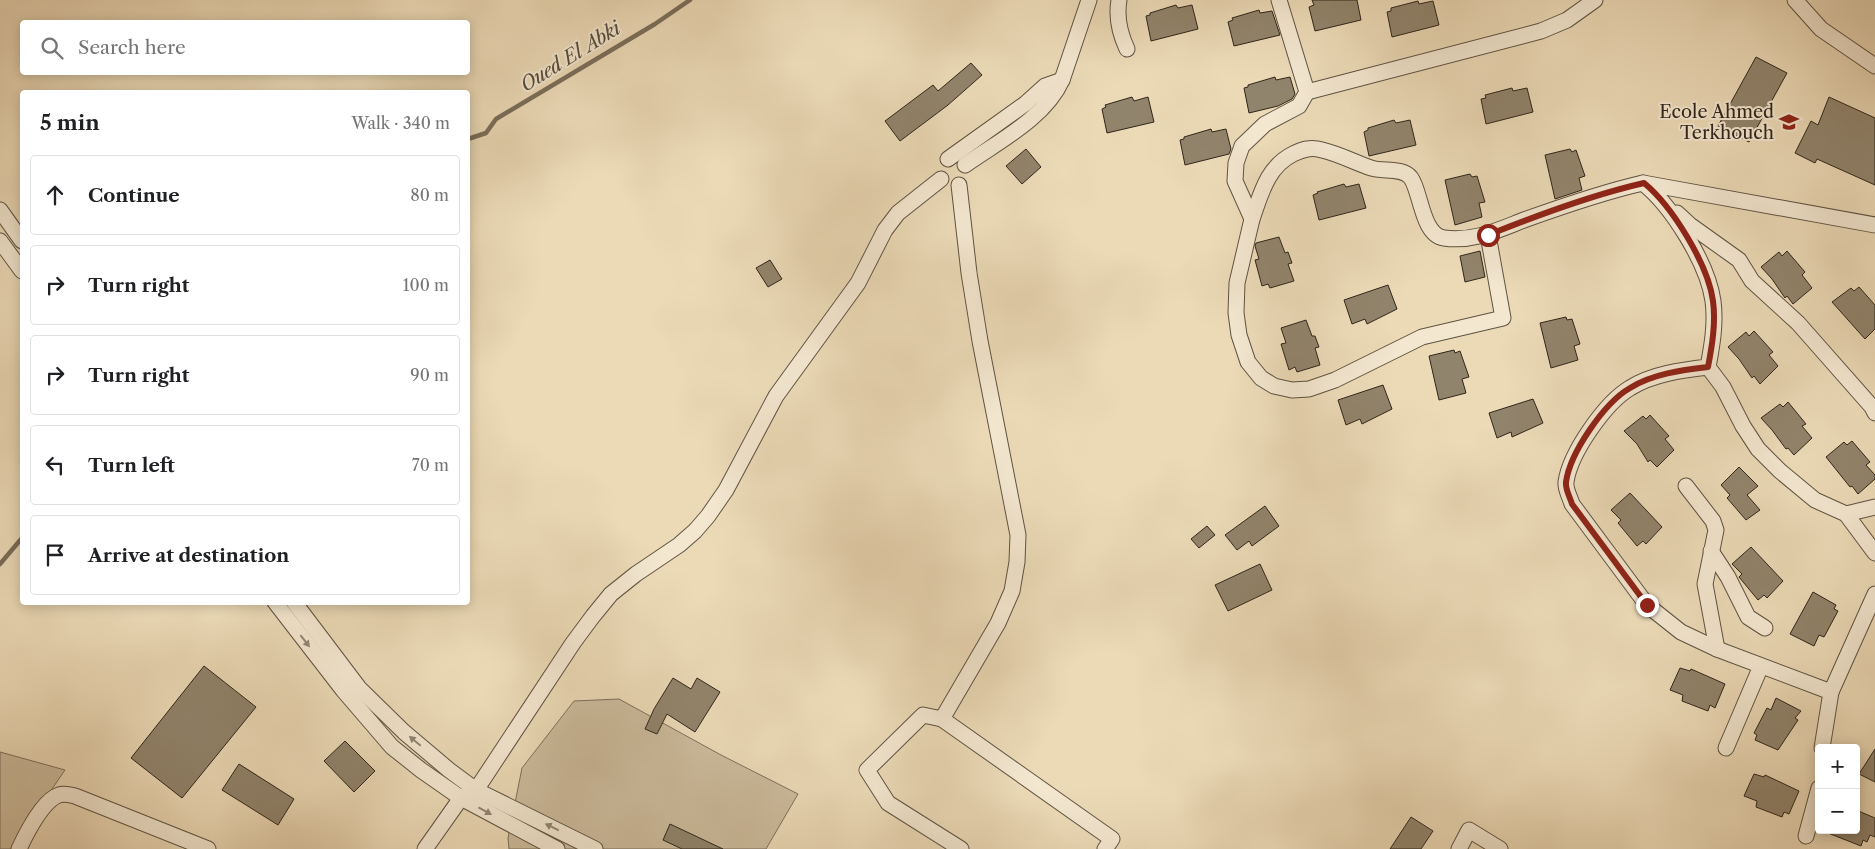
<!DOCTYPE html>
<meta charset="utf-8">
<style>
:root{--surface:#fff;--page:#f2f2f2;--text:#202124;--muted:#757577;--line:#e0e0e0}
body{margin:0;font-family:"Libre Caslon Text",serif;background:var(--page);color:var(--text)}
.controls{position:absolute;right:15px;bottom:15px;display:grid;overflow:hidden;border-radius:5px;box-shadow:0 2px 12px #0003}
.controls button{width:45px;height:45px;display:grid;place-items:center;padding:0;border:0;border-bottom:1px solid var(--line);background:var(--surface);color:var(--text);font:25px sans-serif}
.stop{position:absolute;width:15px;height:15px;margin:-11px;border:4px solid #8f2418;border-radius:50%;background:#fff}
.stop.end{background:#8f2418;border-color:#fff;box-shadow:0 1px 5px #0008}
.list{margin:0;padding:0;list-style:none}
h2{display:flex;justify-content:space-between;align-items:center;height:65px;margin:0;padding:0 20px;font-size:21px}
h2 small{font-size:16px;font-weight:400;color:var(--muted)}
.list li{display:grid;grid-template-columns:32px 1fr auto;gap:15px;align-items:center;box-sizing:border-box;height:80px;margin:0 10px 10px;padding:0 10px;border:1px solid var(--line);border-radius:5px}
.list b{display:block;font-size:19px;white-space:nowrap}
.list em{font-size:16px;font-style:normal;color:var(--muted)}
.icon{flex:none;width:28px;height:28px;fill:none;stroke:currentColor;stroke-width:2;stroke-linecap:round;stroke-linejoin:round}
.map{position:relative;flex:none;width:1875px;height:849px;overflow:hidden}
.search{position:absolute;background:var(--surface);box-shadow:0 2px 12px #0003;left:20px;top:20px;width:450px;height:55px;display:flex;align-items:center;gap:12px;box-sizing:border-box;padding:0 18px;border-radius:5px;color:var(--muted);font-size:19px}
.panel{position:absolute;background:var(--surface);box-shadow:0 2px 12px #0003;left:20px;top:90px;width:450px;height:515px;border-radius:5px}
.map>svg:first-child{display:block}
.green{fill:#ccbb9c;stroke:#7e705c}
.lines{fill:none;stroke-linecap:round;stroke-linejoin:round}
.stream{stroke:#7a6d59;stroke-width:4.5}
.building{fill:#91846c;stroke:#2f261b}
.minor-casing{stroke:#5e5342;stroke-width:17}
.minor{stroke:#f3e7d0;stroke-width:15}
.oneway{fill:#918676}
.route{stroke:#8f2418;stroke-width:6}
.labels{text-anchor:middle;stroke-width:4;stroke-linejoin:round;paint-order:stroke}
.poi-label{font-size:18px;fill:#2f261b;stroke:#f3e7d0;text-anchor:end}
.water-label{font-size:19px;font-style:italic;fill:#544a3a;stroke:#f3e7d0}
</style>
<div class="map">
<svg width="1875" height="849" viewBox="0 0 1875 849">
<rect width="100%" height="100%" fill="#ecdab7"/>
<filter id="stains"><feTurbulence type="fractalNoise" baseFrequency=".004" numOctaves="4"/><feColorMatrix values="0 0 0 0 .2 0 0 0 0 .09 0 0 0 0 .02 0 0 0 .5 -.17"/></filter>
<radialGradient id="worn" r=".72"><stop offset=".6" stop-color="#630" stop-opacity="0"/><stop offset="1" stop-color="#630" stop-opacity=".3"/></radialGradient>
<g class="green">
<path d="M619 699 721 755 798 794 766 849H509L508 838 522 768 574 701Z"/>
<path d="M0 752 65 770 11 849H0Z"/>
</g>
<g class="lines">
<g class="stream">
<path d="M468 139 486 133 496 119 655 24 690 0"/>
<path d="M0 564 22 538"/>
</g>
</g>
<g class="building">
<path d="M1312 0H1357L1361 20 1315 31 1309 7 1314 5Z"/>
<path d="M1418 1 1419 4 1433 1 1439 25 1392 37 1387 12 1391 11V8Z"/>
<path d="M1176 5 1178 8 1192 5 1198 29 1151 41 1146 16 1150 15V13Z"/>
<path d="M1259 10 1260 13 1272 11 1280 35 1234 46 1228 22 1233 20 1232 18Z"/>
<path d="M1756 57 1787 73 1749 142 1718 126Z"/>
<path d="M971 63 982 75 948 105 900 141 885 121 933 85 938 91Z"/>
<path d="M1275 77 1276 80 1290 77 1295 94 1292 99 1278 106 1249 113 1244 88 1248 87V85Z"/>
<path d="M1512 88 1513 91 1527 88 1533 112 1486 124 1481 99 1486 98 1485 95Z"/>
<path d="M1132 97 1134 101 1148 97 1154 122 1107 133 1102 109 1106 107 1105 105Z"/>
<path d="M1829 97 1875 118V185L1817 159 1815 163 1795 153 1811 121 1818 125Z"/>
<path d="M1394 120 1396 123 1410 120 1416 145 1369 156 1364 132 1368 130V128Z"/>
<path d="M1211 129 1212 132 1226 129 1231 149 1229 154 1185 165 1180 140 1184 139V137Z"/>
<path d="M1026 149 1041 167 1022 184 1006 166Z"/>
<path d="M1570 149 1572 152 1576 150 1585 176 1579 178 1582 190 1555 199 1545 155Z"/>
<path d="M1470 174 1472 177 1477 176 1485 202 1479 203 1482 217 1455 225 1445 180Z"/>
<path d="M1344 184 1346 187 1359 184 1366 208 1319 220 1313 195 1318 193 1317 192Z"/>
<path d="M1279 237 1285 253 1288 252 1292 263 1288 264 1294 281 1270 288 1268 284 1262 286 1255 260 1259 259 1255 246 1256 243Z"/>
<path d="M1480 251 1485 277 1465 282 1460 256Z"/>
<path d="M1787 251 1805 272 1802 275 1812 288 1793 304 1787 296 1785 298 1772 279 1761 267 1779 252 1782 256Z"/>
<path d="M770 260 782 279 768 287 756 268Z"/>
<path d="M1388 285 1397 309 1367 324 1365 319 1352 324 1344 300Z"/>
<path d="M1859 287 1875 305V329L1865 339 1832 302 1851 288 1854 291Z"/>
<path d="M1566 317 1567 320 1572 319 1580 344 1574 346 1578 360 1551 368 1540 323Z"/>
<path d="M1306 320 1312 336H1315L1319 347 1315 348 1320 365 1297 372 1295 367 1289 370 1281 344 1286 343 1281 328Z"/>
<path d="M1754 331 1773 352 1769 355 1778 366 1760 384 1754 376 1752 378 1739 359 1728 347 1746 332 1749 336Z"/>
<path d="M1454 350 1455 353 1460 351 1469 377 1462 379 1466 393 1439 400 1429 356Z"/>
<path d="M1383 385 1392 409 1362 424 1360 419 1346 425 1338 400Z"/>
<path d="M1533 399 1543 423 1512 437 1511 432 1497 438 1489 413Z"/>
<path d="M1788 402 1806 424 1802 426 1812 438 1794 455 1788 448 1786 449 1772 430 1761 418 1780 404 1783 407Z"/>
<path d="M1650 415 1669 436 1665 439 1674 450 1657 467 1650 460 1648 462 1637 444 1624 431 1643 416 1646 419Z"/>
<path d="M1852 441 1870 462 1866 465 1875 475V479L1858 494 1852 486 1850 487 1826 457 1844 442 1847 445Z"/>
<path d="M1739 467 1758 486 1747 495 1760 510 1746 520 1727 498 1730 495 1721 485Z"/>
<path d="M1630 493 1662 527 1646 544 1643 541 1637 546 1618 523 1621 520 1611 510Z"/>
<path d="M1265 506 1279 526 1252 546 1249 541 1237 550 1225 535Z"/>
<path d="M1207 526 1215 535 1199 548 1191 539Z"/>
<path d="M1751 547 1783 581 1767 598 1764 595 1758 600 1739 577 1742 574 1732 564Z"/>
<path d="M1260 564 1272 590 1228 611 1215 585Z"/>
<path d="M1813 592 1836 605 1834 609 1838 611 1824 637 1819 635 1814 646 1790 634Z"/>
<path d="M204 666 256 707 182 798 131 758Z"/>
<path d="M1680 668 1690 671 1691 669 1725 684 1715 708 1710 705 1708 711 1682 701 1683 695 1670 690Z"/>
<path d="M673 678 691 689 697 678 720 692 695 732 667 714 657 734 645 729 654 709Z"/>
<path d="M1776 698 1801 711 1795 718 1798 720 1778 750 1755 740 1757 735 1754 733 1767 708 1771 710Z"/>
<path d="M345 741 375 771 354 792 324 761Z"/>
<path d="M1875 749V782L1859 774Z"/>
<path d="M239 764 294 799 278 825 222 790Z"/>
<path d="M1754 774 1764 777 1765 775 1799 791 1789 814 1784 812 1782 817 1756 807 1757 801 1744 796Z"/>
<path d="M1856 810 1875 818V837L1870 835 1867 842 1863 840 1861 846 1823 831 1856 830Z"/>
<path d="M1411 817 1433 831 1421 849H1390Z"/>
<path d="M670 824 723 849H682L663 840Z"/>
</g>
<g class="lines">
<defs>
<g id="minor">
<path d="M1119 0C1116 17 1120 34 1127 49"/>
<path d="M1279 0 1307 92 1541 31 1567 20 1595 0"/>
<path d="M1795 0 1821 29 1875 66"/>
<path d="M1307 92 1299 106 1265 124 1242 146 1236 163 1235 181 1252 219 1237 283 1236 313 1239 335 1248 362 1261 378 1274 386 1292 390 1309 389 1335 380 1422 337 1503 318 1488 235"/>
<path d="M948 159 1025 104 1045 86 1062 80 1089 0"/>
<path d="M965 165C999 141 1045 118 1062 80"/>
<path d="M0 210 22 241"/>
<path d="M1677 213 1690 225 1739 260 1752 281 1798 323 1872 407 1875 413"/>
<path d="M1252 219C1261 194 1267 167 1293 154 1303 149 1311 147 1322 150 1339 154 1354 162 1371 168 1383 172 1403 167 1411 178 1421 192 1422 235 1444 238 1474 242 1498 230 1524 220 1563 206 1603 192 1643 183"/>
<path d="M1875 225 1643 183C1672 206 1708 264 1713 301 1716 323 1712 346 1708 367 1682 370 1652 374 1630 388 1605 403 1570 453 1566 482 1565 489 1570 497 1572 504L1647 605 1681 632 1717 649 1831 692 1875 594"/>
<path d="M0 241 22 271"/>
<path d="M1708 367 1723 387 1743 426 1758 449 1780 471 1815 500 1846 514 1875 553"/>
<path d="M1686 486 1713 521 1716 530 1705 584 1717 649"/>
<path d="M1846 514 1875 507"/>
<path d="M1711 551 1728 577 1748 617 1765 628"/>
<path d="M275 602 343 690 392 747 421 770 461 798 557 849"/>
<path d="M294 602 359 688 404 732 449 770 476 790 595 849"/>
<path d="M942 719 998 623 1012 591 1017 562 1018 535 980 341 969 273 959 185"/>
<path d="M1726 748 1761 666"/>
<path d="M1822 748 1831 692"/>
<path d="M1806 836 1819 788"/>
<path d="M19 849C26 834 43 800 59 795 64 793 71 795 75 796L208 849"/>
<path d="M425 849 461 798 476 790 573 643 593 616 611 594 636 574 679 545 695 531 708 516 726 490 776 396 858 283 885 230 898 213 941 179"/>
<path d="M961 849 888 803 867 770 923 715 942 719 1112 839 1105 849"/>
<path d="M1459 849 1469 830 1500 849"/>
</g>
</defs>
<use href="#minor" class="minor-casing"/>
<use href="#minor" class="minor"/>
</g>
<defs><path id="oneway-solid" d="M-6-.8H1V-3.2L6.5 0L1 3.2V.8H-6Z" transform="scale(1.25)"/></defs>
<g class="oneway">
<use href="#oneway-solid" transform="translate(305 641) rotate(52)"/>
<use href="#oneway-solid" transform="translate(415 741) rotate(-140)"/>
<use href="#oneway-solid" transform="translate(485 811) rotate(29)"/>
<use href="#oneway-solid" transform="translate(552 827) rotate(-154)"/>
</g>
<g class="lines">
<path class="route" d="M1488 235C1538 215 1591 195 1644 183 1672 206 1708 264 1713 301 1716 323 1712 346 1708 367 1682 370 1652 374 1630 388 1604 403 1570 453 1566 482 1565 489 1570 497 1572 504L1647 605"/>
</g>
<defs>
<symbol id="school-bare" viewBox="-9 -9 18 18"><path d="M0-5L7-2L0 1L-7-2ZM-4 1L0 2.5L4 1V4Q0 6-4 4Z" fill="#8f2418" stroke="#f3e7d0" stroke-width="2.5" paint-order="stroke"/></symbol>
</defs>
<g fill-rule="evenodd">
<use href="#school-bare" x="1775" y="108" width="28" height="28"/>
</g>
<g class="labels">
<g class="poi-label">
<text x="1774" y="118">Ecole Ahmed<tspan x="1774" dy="21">Terkhouch</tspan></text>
</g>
<g class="water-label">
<text transform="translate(570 56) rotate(-32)" y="7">Oued El Abki</text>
</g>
</g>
<rect width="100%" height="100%" filter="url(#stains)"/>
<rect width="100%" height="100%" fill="url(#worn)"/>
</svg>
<div class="controls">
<button>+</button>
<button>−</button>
</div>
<div class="stop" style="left:1488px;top:235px"></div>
<div class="stop end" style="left:1647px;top:605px"></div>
<div class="search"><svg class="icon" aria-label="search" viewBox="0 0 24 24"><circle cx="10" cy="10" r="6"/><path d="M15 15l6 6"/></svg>Search here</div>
<section class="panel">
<h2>5 min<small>Walk · 340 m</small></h2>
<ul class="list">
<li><svg class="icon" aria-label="ahead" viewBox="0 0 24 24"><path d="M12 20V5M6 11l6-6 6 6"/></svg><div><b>Continue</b></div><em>80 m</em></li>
<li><svg class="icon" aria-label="right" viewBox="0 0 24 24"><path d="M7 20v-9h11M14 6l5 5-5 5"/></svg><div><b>Turn right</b></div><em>100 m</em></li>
<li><svg class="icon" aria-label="right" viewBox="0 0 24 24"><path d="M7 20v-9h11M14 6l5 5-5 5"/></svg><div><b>Turn right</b></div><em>90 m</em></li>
<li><svg class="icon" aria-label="left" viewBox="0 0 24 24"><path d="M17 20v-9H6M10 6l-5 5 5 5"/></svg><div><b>Turn left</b></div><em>70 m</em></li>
<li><svg class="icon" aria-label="arrive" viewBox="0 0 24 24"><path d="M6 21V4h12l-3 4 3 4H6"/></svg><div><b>Arrive at destination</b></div></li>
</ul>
</section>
</div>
